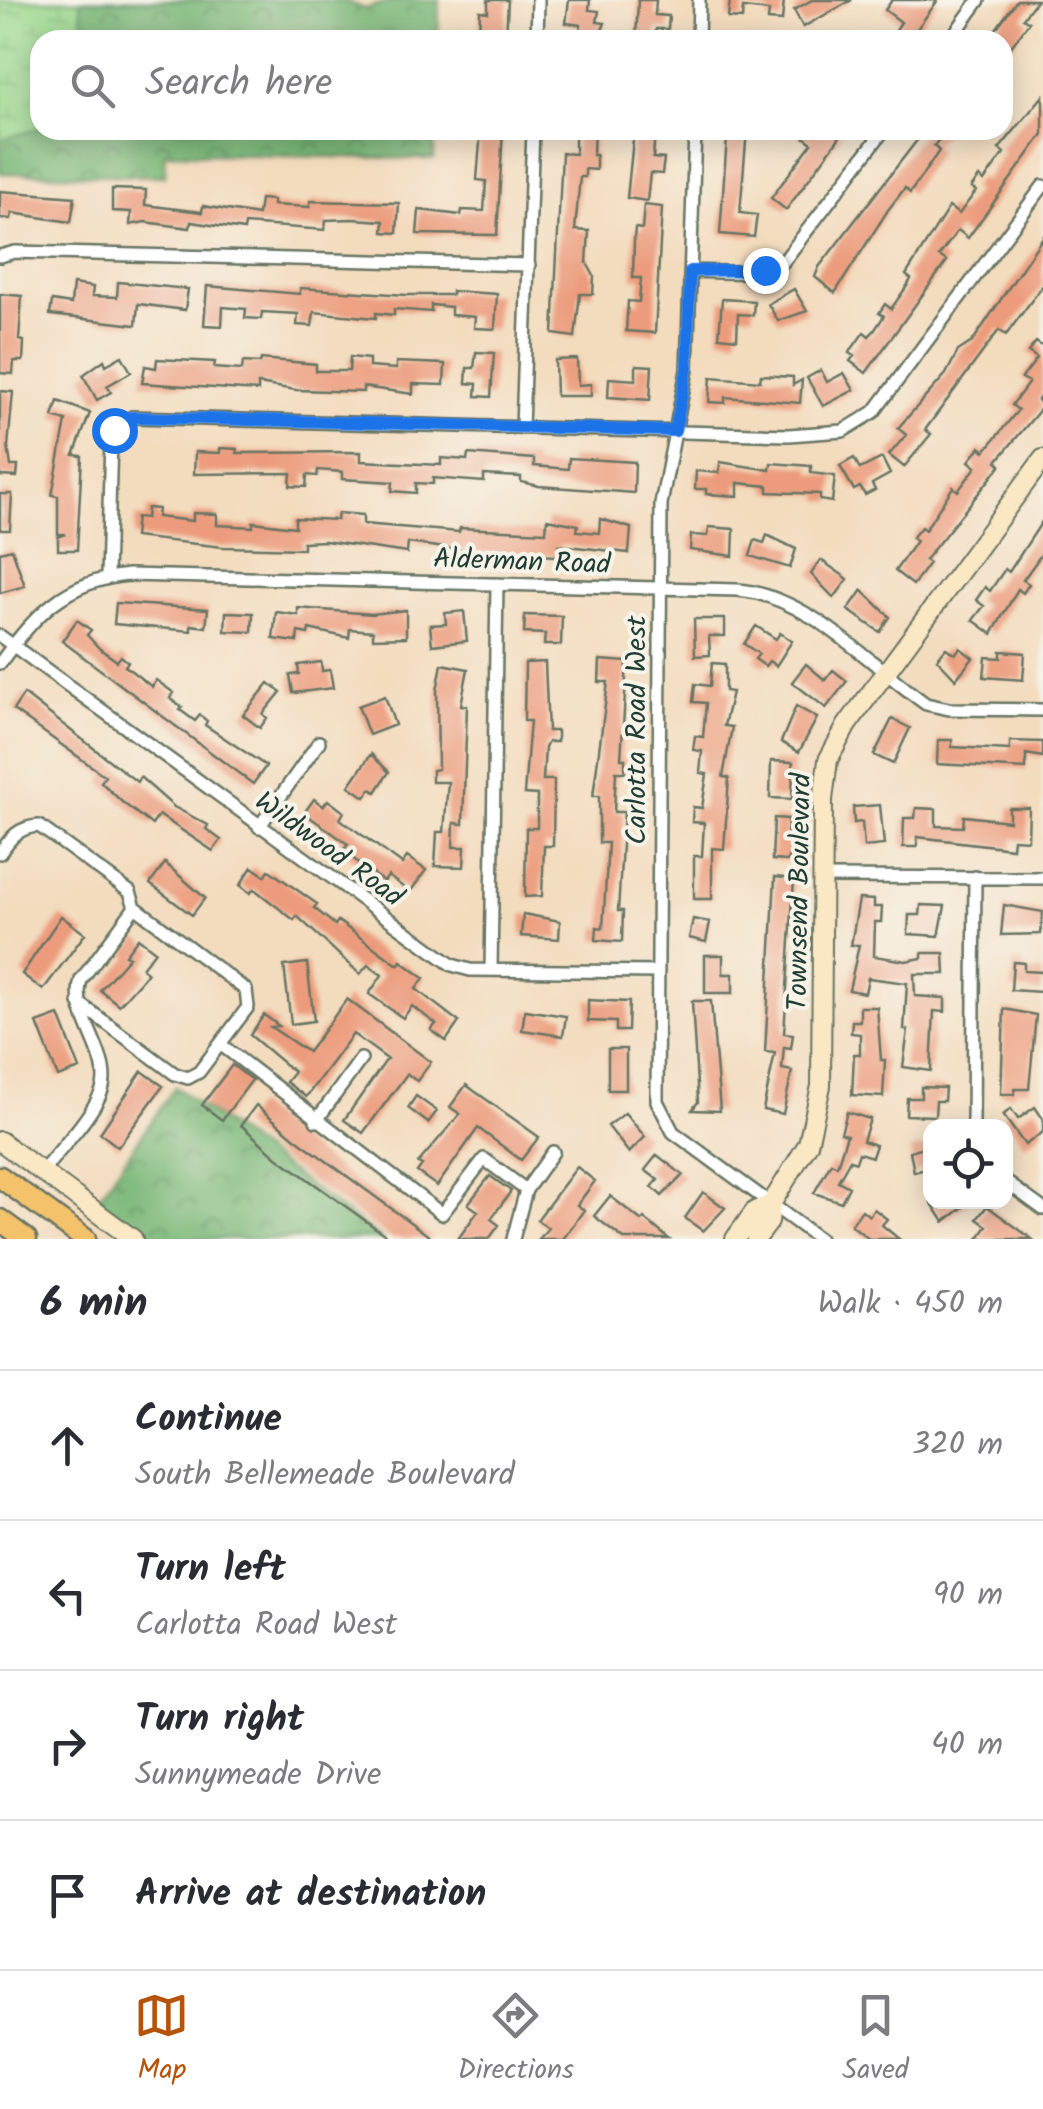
<!DOCTYPE html>
<meta charset="utf-8">
<style>
:root{--surface:#fff;--page:#f2f2f3;--text:#2b2b33;--muted:#7c7c81;--line:#e1e1e2;--accent:#b45309}
body{margin:0;font-family:Kalam,sans-serif;background:var(--page);color:var(--text)}
.controls{position:absolute;right:30px;bottom:30px;display:grid;overflow:hidden;border-radius:20px;box-shadow:0 5px 25px #0003}
.controls button{width:90px;height:90px;display:grid;place-items:center;padding:0;border:0;border-bottom:2px solid var(--line);background:var(--surface);color:var(--text);font:50px sans-serif}
.stop{position:absolute;width:30px;height:30px;margin:-22px;border:8px solid #1a73e8;border-radius:50%;background:#fff}
.stop.end{background:#1a73e8;border-color:#fff;box-shadow:0 2px 10px #0008}
.list{margin:0;padding:0;list-style:none}
h2{display:flex;justify-content:space-between;align-items:center;height:130px;margin:0;padding:0 40px;font-size:42px}
h2 small{font-size:32px;font-weight:400;color:var(--muted)}
.list li{display:grid;grid-template-columns:65px 1fr auto;gap:30px;align-items:center;box-sizing:border-box;height:150px;padding:0 40px;border-top:2px solid var(--line)}
.list b{display:block;font-size:38px;white-space:nowrap}
.list p{margin:0;font-size:32px;white-space:nowrap;color:var(--muted)}
.list em{font-size:32px;font-style:normal;color:var(--muted)}
.icon{flex:none;width:55px;height:55px;fill:none;stroke:currentColor;stroke-width:2;stroke-linecap:round;stroke-linejoin:round}
.map{position:relative;flex:none;width:1043px;height:1239px;overflow:hidden}
.search{position:absolute;background:var(--surface);box-shadow:0 5px 25px #0003;left:30px;right:30px;top:30px;height:110px;display:flex;align-items:center;gap:25px;box-sizing:border-box;padding:0 35px;border-radius:30px;color:var(--muted);font-size:38px}
.sheet{height:730px;background:var(--surface)}
nav{display:flex;justify-content:space-around;align-items:center;box-sizing:border-box;height:140px;border-top:2px solid var(--line);background:var(--surface);font-size:28px;color:var(--muted)}
nav a{display:grid;justify-items:center;gap:5px}
nav .on{color:var(--accent)}
.map>svg:first-child{display:block}
.forest{fill:url(#forest-crowns);stroke:#4c7a56;stroke-width:2.5}
.wetland{fill:url(#wetland-marsh);stroke:#5c8a60;stroke-width:2.5}
.building{fill:#ec9c7d}
.lines{fill:none;stroke-linecap:round;stroke-linejoin:round}
.street-casing{stroke:#697464;stroke-width:16}
.secondary-casing{stroke:#697464;stroke-width:22}
.highway-casing{stroke:#697464;stroke-width:25}
.street{stroke:#fff;stroke-width:11}
.secondary{stroke:#fae7c3;stroke-width:18}
.highway{stroke:#f3c26a;stroke-width:20}
.route{stroke:#1a73e8;stroke-width:12}
.labels{text-anchor:middle;stroke-width:8;stroke-linejoin:round;paint-order:stroke}
.street-label{font-size:28px;fill:#1f3d34;stroke:#f7f3e8}
</style>
<div class="map">
<svg width="1043" height="1239" viewBox="0 0 1043 1239">
<defs>
<pattern id="forest-crowns" width="20" height="18" patternUnits="userSpaceOnUse" patternTransform="scale(2.5)"><rect width="20" height="18" fill="#7ab878"/><path d="M2 6a3 3 0 1 1 6 0M12 15a3 3 0 1 1 6 0" fill="none" stroke="#639763"/></pattern>
<pattern id="wetland-marsh" width="20" height="14" patternUnits="userSpaceOnUse" patternTransform="scale(2.5)"><rect width="20" height="14" fill="#99d88d"/><path d="M1 5h8M5 5V1M11 12h8M15 12V8" fill="none" stroke="#83ba7a"/></pattern>
</defs>
<rect width="100%" height="100%" fill="#f7f3e8"/>
<filter id="ink" filterUnits="userSpaceOnUse"><feTurbulence type="fractalNoise" baseFrequency=".01" numOctaves="2"/><feDisplacementMap in="SourceGraphic" scale="20" xChannelSelector="R" yChannelSelector="G"/><feConvolveMatrix kernelMatrix="1 2 1 2 8 2 1 2 1" color-interpolation-filters="sRGB"/></filter>
<filter id="wash" filterUnits="userSpaceOnUse"><feTurbulence type="fractalNoise" baseFrequency=".0048" numOctaves="4" result="noise"/><feDisplacementMap in="SourceGraphic" scale="40" xChannelSelector="R" yChannelSelector="G"/><feGaussianBlur stdDeviation="2.25" result="paint"/><feColorMatrix in="noise" values="0 0 0 0 0 0 0 0 0 0 0 0 0 0 0 0 0 1.4 0 .05"/><feComposite in="paint" operator="in"/></filter>
<g filter="url(#wash)">
<rect width="100%" height="100%" fill="#f3dbbd"/>
<path class="forest" d="M80 0H343L365 9 393 0H439L438 40H85Z
M40 128 434 130V159L165 153V176L0 173V140Z
M175 1087 381 1239H155L97 1200Z"/>
<path class="wetland" d="M0 0H80L85 40H40V128L0 140Z"/>
<g id="blocks">
<path class="building" d="M488 0H508L506 38 479 36 480 11 488 12Z
M569 0H590L589 10 599 11 597 22 605 23 598 40H579L581 25 566 23Z
M638 0H656L655 15 669 16 668 29H656L655 40H636Z
M730 0H784L782 21 768 20 769 11 743 8 742 19 728 18Z
M812 0H852L803 27 794 10Z
M892 0H938L909 40 894 33 901 22 885 10Z
M1017 0H1037L1023 18 1029 22 1003 58V40H988Z
M1043 96V134L968 238 958 230 939 256 947 261 866 373 850 361 854 356 849 353 864 332 869 336 874 331 884 316 879 313 885 304 891 309 907 286 911 279 906 275 949 207 959 214 976 191 971 188 979 177 984 181 1004 153 999 149Z
M481 130H503L497 235 417 234 419 210 461 215 462 210 484 211 486 181 477 180Z
M575 130H594L593 155H596V170L585 169V177H580L575 230 589 231 587 263 594 276 593 294H580L575 337 553 334 562 153 575 154Z
M634 130H655L653 158 664 159 662 174 650 173 647 201 627 198Z
M735 130H747L740 213 757 215 754 237 720 234 727 137 734 138Z
M794 130H836L842 134 786 210 771 198 812 143Z
M925 130H946L934 146 939 151 910 193 905 188 888 210 835 293 815 277 819 267Z
M112 189 146 190 145 205 202 212 203 206 258 215 260 199 273 200V205L310 207V201L399 203 397 233 383 232 384 221 352 219 326 220 325 230 245 224 244 230 191 222 190 228 145 222 130 225 131 212 112 211Z
M0 191 75 197 71 222 12 213 11 219 0 218Z
M644 205 662 207 655 333 626 331 628 301 639 302 641 278H633L634 239 635 228 642 229Z
M1043 237V285L1006 335 999 330 925 430 931 434 904 467 889 455 906 435 898 428 946 374 958 351 972 342Z
M118 282 188 289 185 310 138 304 136 325 50 315 52 301 71 304 73 284 93 287 92 296 117 297Z
M207 286 300 294V288L407 295H452V291L497 294 495 329 474 328 475 317 451 315V307L431 305V312L394 309V315L376 313V318L314 312 312 326 297 325 298 314 262 312 261 319 245 318 246 309 223 307 222 326 204 325Z
M794 289 807 311 778 321 768 304Z
M0 294 22 296 19 340 24 341 23 361H14L13 374 0 373Z
M722 299 754 301 753 315 738 314 737 339 719 337Z
M1036 342 1043 347V393L1038 400 1043 406 997 461 1001 465 925 560 929 563 913 585 895 571 916 541 912 538 921 527 925 530 953 487 958 491 976 467 969 461 980 447 985 451 1018 410 1012 405 1029 382 1022 378 1037 358 1028 352Z
M476 352 494 353 491 397 476 396 477 384 466 383 467 368H474Z
M122 356 131 372 107 386 111 392 97 400 83 375 104 360 106 365Z
M350 357 369 359V367L396 369V362L445 364 444 385 413 384V394L363 387V392L296 390 258 384V391L142 383 145 366 156 368 157 359 215 362 214 368 242 370 243 362 260 363 261 359 316 364V371H349Z
M577 359 578 385 591 384V396H556L555 360Z
M636 365 652 366 650 400 608 397 609 378 636 380Z
M821 370 827 382 844 373 854 390 823 406 807 378Z
M761 375 793 377V385L802 380 800 403 725 397V403L709 402 711 377 760 381Z
M0 391 13 392 8 447 11 466H18L17 477 0 476Z
M58 401 90 413 74 455 82 456 77 550H58V537L66 534H58V496L52 495 66 421 53 417Z
M220 448 237 449V453L361 452V461L441 465V458L467 460 468 454 534 459V466L568 469 569 458 635 462 634 493 539 486 521 482V477L484 475V482L433 478V484L416 483V493L392 491 393 482 342 479V472L318 470 317 476 307 475 306 487 290 486 291 473 194 474 195 452 220 453Z
M854 458 860 469 882 458 890 474 872 484 875 490 865 495 860 487 854 490 840 466Z
M720 462 770 470 771 463 811 466V473L835 476 832 502 820 500V494L768 492V486L738 483V496L706 494V489H695L696 471 719 473Z
M0 494H12L10 530H0Z
M147 508 158 509 157 517 193 521V513L217 514V525L253 527V522L295 527V518L337 520 338 513 363 515V524L459 532 460 528 546 532 547 519 578 525 577 531 599 533 600 519 631 528 629 553 559 545 558 556 481 553 408 543 407 553 325 541 303 542V549L223 547 134 537 136 517 146 518Z
M1043 520V552L1023 580 1029 584 1023 593 1018 589 992 634 973 620 984 606 976 600 985 587 990 591 1005 569 1009 572Z
M709 527 734 529 733 556 690 550 691 535 708 536Z
M767 535 796 549 790 568 750 556 755 540 764 543Z
M12 549 25 586 0 593V552Z
M821 560 848 579 834 598 811 574Z
M862 590 890 617 880 632 848 610Z
M116 603 208 609 206 627 191 625V631L114 624Z
M298 608 372 614 406 610V637L373 638V631L350 629 349 638 309 629 308 634 298 632 297 642 273 639 276 612 298 615Z
M464 611 467 641 432 645 430 625 446 624 445 613Z
M226 612 253 613 252 632 225 631Z
M525 615 562 616 561 645H544L545 634 524 633Z
M694 619H725V636H709L710 655 695 656Z
M77 620 91 630 87 635 100 649 117 661 121 656 128 662 125 666 152 687 156 680 174 693 170 698 182 707 180 710 195 721 200 715 207 721 205 725 266 766 253 784 62 641Z
M756 626 776 639 780 633 792 641 776 666 769 661 765 666 755 659 759 654 744 644Z
M946 648 955 654 960 648 973 658 956 679 937 659Z
M1001 651 1025 653 1023 680 984 677 986 657 1001 658Z
M600 660 627 662 621 759H625V772H616L614 812H624L618 911H623L622 942 596 940 597 927 603 928 608 843H599V796H593L608 682H599Z
M321 662 322 671 330 670 333 688 293 693 290 675 299 674 298 665Z
M545 662 548 731H557V742H548L545 748 543 780H554L553 846H544L542 896 525 897 526 828H537V795L524 794 530 721H524L525 663Z
M712 663 725 664V691L732 692 724 726 732 727 723 777 729 778 724 849 712 848V899H694V856H702L704 823 692 822 693 807 702 808 707 774 700 773 702 751 693 750 695 736 703 737 706 703 693 702 695 684 710 686Z
M442 664 468 669 461 705 467 706 463 824 454 823 453 847H465L464 867 435 866 437 832H444L448 782H432V770L438 769 437 690Z
M806 664 825 680 833 670 847 681 826 708 792 682Z
M269 683 281 692 263 714 267 718 260 728 243 715Z
M24 694 137 782 140 777 174 807 208 825 206 829 221 840 213 851 159 815 152 825 122 802 101 782 105 776 13 710Z
M385 696 395 725 369 735 358 706Z
M796 706 817 718 799 752 781 742Z
M892 719 910 728 893 764 874 755Z
M938 740H952V747L1010 750V741L1043 742V757L1026 754V769L937 764Z
M371 754 389 772 376 792 371 789 365 797 349 786Z
M771 761 793 762 792 799 770 798Z
M314 799 323 806 328 800 344 812 340 819 402 864 407 857 426 870 410 892 388 876 384 882 343 851 348 844 304 813Z
M880 805 884 845 864 847 862 822 854 823 853 807Z
M916 808 936 809V826L963 827 964 816 1009 821V808H1029L1028 840 1013 839 1012 848 917 837V847H903L904 818H915Z
M774 818 788 819 787 838 794 839 787 861 772 860Z
M165 863 205 898 192 915 150 884Z
M252 867 265 876 269 870 317 904 314 908 335 925 338 921 398 965 401 961 424 978 416 989 459 1022 446 1041 431 1030 436 1024 412 1006 403 1018 369 994 382 975 368 965 360 974 297 916 294 920 254 889 250 893 240 885Z
M775 877 794 879 784 1033 793 1034 791 1048 784 1047 782 1069 792 1071 783 1114 763 1110 775 1053 765 1052Z
M859 899 874 900V907H882L881 922H875L874 956 906 961 922 958V953H944L945 974H914L915 996 945 998V1012L934 1011 931 1071 903 1067 908 1030H904L907 983 868 978 865 993 849 990 859 945H851Z
M921 905 945 906 939 936 908 934 909 915H920Z
M1004 905 1043 912 1041 934 1001 935Z
M523 914 560 921 559 939 521 936Z
M61 916 85 934 43 990 22 974Z
M693 919 710 922 706 942 689 938Z
M138 938 155 951 142 968 148 973 119 1005 100 990 129 957 125 955Z
M705 955H723V974H733V993H705Z
M1013 962 1024 963V971L1043 972 1041 992 1011 990Z
M307 963 314 1021 291 1024 284 966Z
M347 999 431 1062 417 1081 407 1074 363 1133 344 1120 387 1059 353 1034 306 1097 286 1082 294 1072 250 1035 264 1015 279 1026 271 1027 308 1052Z
M588 1000 629 1002 628 1031H616V1022L588 1021Z
M692 1001H711L720 1111 692 1110 698 1102Z
M860 1007H877L881 1060H885L883 1097 852 1095 854 1054H860V1034L851 1033 852 1021H860Z
M1004 1009 1036 1015 1029 1089H1015L1014 1094H1001Z
M525 1010 566 1016 563 1036 522 1030Z
M59 1015 80 1069 58 1077 37 1023Z
M608 1049H626V1090H608Z
M232 1065 252 1080 222 1120 202 1105Z
M142 1071 163 1086 118 1147 100 1133Z
M466 1085 539 1137 521 1160 478 1128 437 1186 417 1172 422 1165 418 1163 460 1114 450 1107Z
M921 1087 945 1088 944 1101H936L935 1116 906 1115 907 1098H921Z
M416 1096 437 1111 428 1123 408 1108Z
M256 1105 295 1138 433 1239H391L277 1157 241 1125Z
M1035 1107 1043 1119V1132L1025 1145 1003 1115 1011 1109 1018 1119Z
M847 1112 870 1119 863 1141 876 1145 872 1157 859 1153 856 1162 850 1160 838 1181 849 1187 841 1202 814 1193 831 1163 837 1166 847 1135 841 1133Z
M625 1113 645 1137 629 1153 608 1126Z
M930 1145V1168L914 1172 910 1151Z
M657 1155 683 1175 662 1196 652 1187 658 1180 645 1170Z
M577 1167 595 1181 577 1205 584 1210 563 1239H539L548 1228 537 1220Z
M490 1176 511 1191 491 1219 499 1225 489 1239H458L478 1211 468 1204Z
M703 1192 725 1208 703 1231 685 1218Z
M610 1196 642 1221 644 1218 669 1239H624L594 1216Z
M931 1202H970L944 1222Z
M987 1206 1032 1239H978L987 1226 977 1219Z
M874 1209 887 1219 882 1225 899 1239H869L851 1225 862 1210 869 1216Z"/>
</g>
</g>
<g filter="url(#ink)">
<use href="#blocks" fill-opacity="0" stroke="#697464" stroke-width="2.5"/>
<g class="lines">
<g class="street-casing">
<path id="street" d="M537 40 538 0
M698 40 699 0
M950 40 979 0
M695 130 687 370 661 504 657 1101 673 1132 819 1239
M0 256 15 252 529 265
M691 271C723 272 753 276 783 262L884 130
M522 428 533 130
M107 577 111 440 113 430 132 417 789 435 843 431 874 412 1043 186
M0 636 452 965 470 970 658 972
M0 663C35 615 65 581 128 575L738 590C809 596 869 664 926 704L949 709 1043 710
M259 827 319 742
M0 853C11 837 19 827 39 826L130 892 135 907
M823 877 1043 878
M491 970 497 584
M79 1003 175 1074 188 1078 199 1072 248 1007 246 990 135 907
M220 1044 442 1214 484 1159 526 1190 513 1239
M316 1121 361 1059
M973 1126 975 877
M42 1172C61 1148 87 1122 100 1095 118 1059 69 1017 81 980L135 907
M1006 1182 1043 1209
M526 1190 553 1152"/>
</g>
<g class="secondary-casing">
<path id="secondary" d="M0 1141 133 1239
M735 1239 755 1211 771 1204
M756 1239 769 1222 771 1204 808 1144 821 1086 823 800 828 760 847 725 1043 459"/>
</g>
<g class="highway-casing">
<path id="highway" d="M0 1177 85 1239
M0 1220 26 1239"/>
</g>
<use href="#street" class="street"/>
<use href="#secondary" class="secondary"/>
<use href="#highway" class="highway"/>
</g>
</g>
<g class="lines" filter="url(#ink)">
<path class="route" d="M114 430 132 417 675 431 687 370 690 271 765 270"/>
</g>
<g class="labels">
<g class="street-label">
<text transform="translate(522 560) rotate(2)" y="10">Alderman Road</text>
<text transform="translate(635 730) rotate(-90)" y="10">Carlotta Road West</text>
<text transform="translate(330 848) rotate(36)" y="10">Wildwood Road</text>
<text transform="translate(798 892) rotate(-89)" y="10">Townsend Boulevard</text>
</g>
</g>
</svg>
<div class="controls">
<button><svg class="icon" aria-label="locate" viewBox="0 0 24 24"><circle cx="12" cy="12" r="6"/><path d="M12 2v4M12 18v4M2 12h4M18 12h4"/></svg></button>
</div>
<div class="stop" style="left:114px;top:430px"></div>
<div class="stop end" style="left:765px;top:270px"></div>
<div class="search"><svg class="icon" aria-label="search" viewBox="0 0 24 24"><circle cx="10" cy="10" r="6"/><path d="M15 15l6 6"/></svg>Search here</div>
</div>
<section class="sheet">
<h2>6 min<small>Walk · 450 m</small></h2>
<ul class="list">
<li><svg class="icon" aria-label="ahead" viewBox="0 0 24 24"><path d="M12 20V5M6 11l6-6 6 6"/></svg><div><b>Continue</b><p>South Bellemeade Boulevard</p></div><em>320 m</em></li>
<li><svg class="icon" aria-label="left" viewBox="0 0 24 24"><path d="M17 20v-9H6M10 6l-5 5 5 5"/></svg><div><b>Turn left</b><p>Carlotta Road West</p></div><em>90 m</em></li>
<li><svg class="icon" aria-label="right" viewBox="0 0 24 24"><path d="M7 20v-9h11M14 6l5 5-5 5"/></svg><div><b>Turn right</b><p>Sunnymeade Drive</p></div><em>40 m</em></li>
<li><svg class="icon" aria-label="arrive" viewBox="0 0 24 24"><path d="M6 21V4h12l-3 4 3 4H6"/></svg><div><b>Arrive at destination</b></div></li>
</ul>
</section>
<nav>
<a class="on"><svg class="icon" aria-label="map" viewBox="0 0 24 24"><path d="M3 6l6-2 6 2 6-2v14l-6 2-6-2-6 2zM9 4v14M15 6v14"/></svg>Map</a>
<a><svg class="icon" aria-label="directions" viewBox="0 0 24 24"><path d="M12 3l9 9-9 9-9-9zM9 14v-3h6M13 9l2 2-2 2"/></svg>Directions</a>
<a><svg class="icon" aria-label="saved" viewBox="0 0 24 24"><path d="M7 4h10v16l-5-4-5 4z"/></svg>Saved</a>
</nav>
